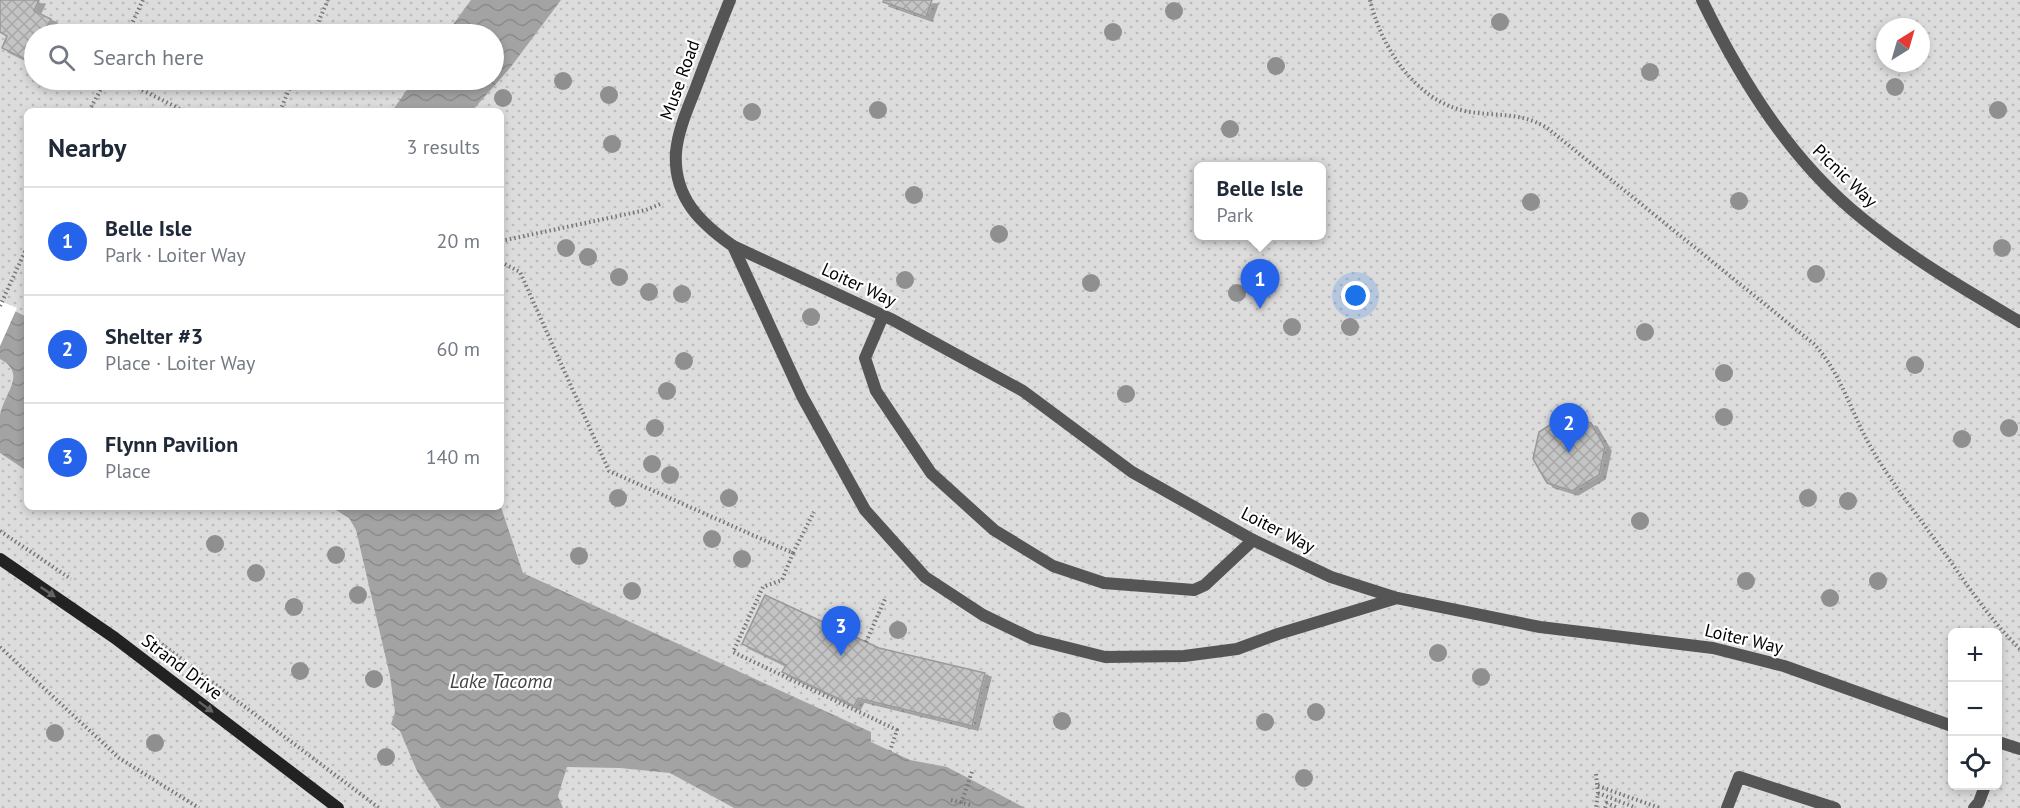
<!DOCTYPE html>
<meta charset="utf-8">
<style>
:root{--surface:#fff;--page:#f2f2f3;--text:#1f2937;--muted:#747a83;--line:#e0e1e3;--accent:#2563eb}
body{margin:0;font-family:"PT Sans",sans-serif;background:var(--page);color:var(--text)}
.controls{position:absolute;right:18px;bottom:18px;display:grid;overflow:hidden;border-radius:9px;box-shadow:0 3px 9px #0003}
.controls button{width:54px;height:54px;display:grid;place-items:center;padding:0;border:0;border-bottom:2px solid var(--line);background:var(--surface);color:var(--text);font:30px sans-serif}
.compass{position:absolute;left:1876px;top:18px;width:54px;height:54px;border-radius:50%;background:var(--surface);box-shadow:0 3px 9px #0003;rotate:37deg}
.you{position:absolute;left:1356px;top:296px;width:21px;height:21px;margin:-15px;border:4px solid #fff;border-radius:50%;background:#1a73e8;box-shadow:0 0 0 9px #1a73e833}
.badge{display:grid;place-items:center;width:39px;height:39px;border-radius:50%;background:var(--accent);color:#fff;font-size:20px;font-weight:700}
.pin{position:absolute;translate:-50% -50px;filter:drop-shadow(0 2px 3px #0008)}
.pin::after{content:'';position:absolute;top:32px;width:21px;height:18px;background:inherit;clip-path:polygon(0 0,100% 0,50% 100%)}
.popup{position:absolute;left:1194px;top:162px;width:132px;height:78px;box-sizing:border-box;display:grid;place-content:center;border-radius:9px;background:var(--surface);filter:drop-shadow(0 2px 4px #0005);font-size:20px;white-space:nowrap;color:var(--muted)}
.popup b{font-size:22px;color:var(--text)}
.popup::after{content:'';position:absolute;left:50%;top:100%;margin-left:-12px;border:12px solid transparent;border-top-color:var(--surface)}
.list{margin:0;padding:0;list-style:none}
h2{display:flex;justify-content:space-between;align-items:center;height:78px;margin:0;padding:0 24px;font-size:26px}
h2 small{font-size:20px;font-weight:400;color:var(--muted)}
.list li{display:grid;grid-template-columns:39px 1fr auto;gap:18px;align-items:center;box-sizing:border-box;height:108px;padding:0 24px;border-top:2px solid var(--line)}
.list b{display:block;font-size:22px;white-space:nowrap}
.list p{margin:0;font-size:20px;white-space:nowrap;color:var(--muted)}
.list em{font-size:20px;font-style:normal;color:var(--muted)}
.icon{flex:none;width:33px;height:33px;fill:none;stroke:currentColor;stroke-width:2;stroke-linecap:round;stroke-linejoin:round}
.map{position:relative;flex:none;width:2020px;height:808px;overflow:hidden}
.search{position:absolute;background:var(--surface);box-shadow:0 3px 9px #0003;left:24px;top:24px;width:480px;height:66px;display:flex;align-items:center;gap:15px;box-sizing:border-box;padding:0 21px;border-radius:33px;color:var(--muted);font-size:22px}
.panel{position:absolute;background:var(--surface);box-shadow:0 3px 9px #0003;left:24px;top:108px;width:480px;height:402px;border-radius:9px}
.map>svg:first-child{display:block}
.park{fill:url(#park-dots);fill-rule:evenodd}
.water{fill:url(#water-waves)}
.pier{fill:#fff}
.building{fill:url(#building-cross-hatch);stroke:#999;stroke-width:1.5;filter:url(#shadow)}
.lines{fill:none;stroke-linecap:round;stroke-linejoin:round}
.path{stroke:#777;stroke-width:4;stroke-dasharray:1.5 3;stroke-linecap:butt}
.lane{stroke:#555;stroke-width:12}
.street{stroke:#555;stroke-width:12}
.secondary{stroke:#222;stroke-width:12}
.tree{fill:#8f8f8f}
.oneway{fill:#646464}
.labels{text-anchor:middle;stroke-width:4.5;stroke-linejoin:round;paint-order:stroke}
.street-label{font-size:18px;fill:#000;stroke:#fff}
.water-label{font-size:20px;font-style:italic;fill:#444;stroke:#fff}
</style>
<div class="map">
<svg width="2020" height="808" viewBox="0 0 2020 808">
<defs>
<pattern id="park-dots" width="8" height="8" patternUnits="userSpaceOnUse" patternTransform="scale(1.5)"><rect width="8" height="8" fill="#dcdcdc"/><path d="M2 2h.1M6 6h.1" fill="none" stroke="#bbb" stroke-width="1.8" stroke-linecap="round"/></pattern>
<pattern id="water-waves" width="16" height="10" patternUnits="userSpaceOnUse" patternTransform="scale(1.5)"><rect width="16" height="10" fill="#a3a3a3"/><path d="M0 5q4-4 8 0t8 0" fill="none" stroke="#8b8b8b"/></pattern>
<pattern id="building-cross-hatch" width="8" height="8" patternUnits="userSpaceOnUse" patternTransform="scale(1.5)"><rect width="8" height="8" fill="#c4c4c4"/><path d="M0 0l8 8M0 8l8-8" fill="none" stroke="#a7a7a7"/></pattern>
<filter id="shadow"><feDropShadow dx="6" dy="4" stdDeviation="0" flood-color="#0004"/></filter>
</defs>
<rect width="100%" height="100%" fill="#fff"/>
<path class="park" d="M0 0H2020V808H0ZM1885 27H1921V63H1885ZM34 34H494V80H34ZM27 111H501V507H27ZM1198 166H1322V236H1198ZM1952 632H1998V786H1952Z"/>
<path class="water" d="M471 0H561L510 68 472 111H392L414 80H494V34H446Z
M0 304 27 317V471L0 453C0 441 0 427 0 415 4 393 28 374 0 359Z
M331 507H501L523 573 871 732V742L910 760 947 767 1025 808H734L670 773 620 768 567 767 558 796 563 808H441L417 771 400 731 391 724 395 712 390 676 356 530 349 518Z"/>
<path class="pier" d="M0 301 17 308 0 346Z"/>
<path class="building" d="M0 0H39L34 11 51 19 44 34H34V55L31 62 2 48 7 36 0 32Z
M884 0H932L926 17 883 2Z
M1564 416 1591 423 1605 447 1599 475 1572 491 1547 483 1533 459 1539 432Z
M765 595 879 648 985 673 972 726 858 698 854 706 782 672 786 665 742 644Z"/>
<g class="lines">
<path class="path" d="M1370 0C1381 47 1415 100 1465 111 1495 117 1517 111 1546 127L1814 344C1842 374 1852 416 1873 451 1893 485 1918 516 1941 548 1966 583 1989 619 2020 649
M127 34 143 0
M313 34 328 0
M122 80 184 111
M89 111 106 80
M280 111 293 80
M501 241 646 210 663 203
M501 262 520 272 609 471 793 553 814 512
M0 306 27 247
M0 531 71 579
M793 553 782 580 763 587 733 652 897 730 890 751
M151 636 379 808
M866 642 885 599
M0 647 119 758 199 808
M1596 774 1598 793 1596 808
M1598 786 1660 808
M1598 793 1634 807V808
M951 800 971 805
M961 803 972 772
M1605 808 1607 803 1618 808"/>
<path class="lane" d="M733 246 802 396 865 510 925 577 983 615 1033 639 1105 657 1184 656 1237 649 1278 634 1397 598
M883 316 865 358 876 391 931 473 994 530 1053 566 1104 583 1194 590 1205 585 1253 540
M1727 808 1739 777 1835 808
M1974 808 1979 802 1985 786"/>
<path class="street" d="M730 0C718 30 706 60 695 90 687 110 678 131 676 152 673 197 700 223 733 246L893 320 1023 391 1132 472 1253 540 1331 577 1397 598 1540 627 1713 648 1784 666 1952 726
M1702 0C1742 82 1791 161 1863 219 1912 259 1966 290 2020 322
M1998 742 2020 749"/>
<path class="secondary" d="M0 559 115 638 338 808"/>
</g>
<g class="tree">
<circle cx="1174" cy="11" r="9"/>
<circle cx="1500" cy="22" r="9"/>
<circle cx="1113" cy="32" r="9"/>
<circle cx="1276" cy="66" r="9"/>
<circle cx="1650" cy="72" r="9"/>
<circle cx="563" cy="81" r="9"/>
<circle cx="1895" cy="87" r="9"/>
<circle cx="609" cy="95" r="9"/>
<circle cx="503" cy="98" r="9"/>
<circle cx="878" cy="110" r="9"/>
<circle cx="1998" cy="110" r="9"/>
<circle cx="752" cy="112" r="9"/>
<circle cx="1230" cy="129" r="9"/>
<circle cx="612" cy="144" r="9"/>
<circle cx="914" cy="195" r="9"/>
<circle cx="1739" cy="201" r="9"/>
<circle cx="1531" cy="202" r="9"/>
<circle cx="999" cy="234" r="9"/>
<circle cx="566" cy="248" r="9"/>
<circle cx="2002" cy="248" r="9"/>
<circle cx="588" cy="257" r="9"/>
<circle cx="1816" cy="274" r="9"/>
<circle cx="619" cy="277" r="9"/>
<circle cx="905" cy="280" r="9"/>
<circle cx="1091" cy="283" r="9"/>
<circle cx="649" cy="292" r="9"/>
<circle cx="1237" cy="293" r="9"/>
<circle cx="682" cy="294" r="9"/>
<circle cx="811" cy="317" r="9"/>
<circle cx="1292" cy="327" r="9"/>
<circle cx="1350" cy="327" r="9"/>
<circle cx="1645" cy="332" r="9"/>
<circle cx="684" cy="361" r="9"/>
<circle cx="1915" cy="365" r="9"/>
<circle cx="1724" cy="373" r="9"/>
<circle cx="667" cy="391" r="9"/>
<circle cx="1126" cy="394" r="9"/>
<circle cx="1724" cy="417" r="9"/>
<circle cx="655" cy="428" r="9"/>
<circle cx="2009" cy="428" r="9"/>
<circle cx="1962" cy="439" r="9"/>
<circle cx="652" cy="464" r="9"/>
<circle cx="670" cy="475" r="9"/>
<circle cx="618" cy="498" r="9"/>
<circle cx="729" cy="498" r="9"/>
<circle cx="1808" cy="498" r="9"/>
<circle cx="1848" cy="501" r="9"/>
<circle cx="1640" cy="521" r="9"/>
<circle cx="712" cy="539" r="9"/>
<circle cx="215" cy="544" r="9"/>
<circle cx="336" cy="555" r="9"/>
<circle cx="579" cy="556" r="9"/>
<circle cx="742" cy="559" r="9"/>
<circle cx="256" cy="573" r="9"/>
<circle cx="1746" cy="581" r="9"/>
<circle cx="1878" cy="581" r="9"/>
<circle cx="632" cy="591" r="9"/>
<circle cx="358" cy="595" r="9"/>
<circle cx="1830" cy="598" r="9"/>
<circle cx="294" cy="607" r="9"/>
<circle cx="898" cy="630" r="9"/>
<circle cx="1438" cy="653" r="9"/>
<circle cx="300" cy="671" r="9"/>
<circle cx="1481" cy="677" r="9"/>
<circle cx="374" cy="679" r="9"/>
<circle cx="1316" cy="712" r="9"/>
<circle cx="1062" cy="721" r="9"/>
<circle cx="1265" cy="722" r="9"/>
<circle cx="55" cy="733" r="9"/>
<circle cx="155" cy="743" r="9"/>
<circle cx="386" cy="757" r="9"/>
<circle cx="1304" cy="778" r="9"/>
</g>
<defs><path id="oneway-solid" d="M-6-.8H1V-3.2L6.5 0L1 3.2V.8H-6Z" transform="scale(1.5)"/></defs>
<g class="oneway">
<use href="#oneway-solid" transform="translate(48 592) rotate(34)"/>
<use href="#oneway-solid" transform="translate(206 707) rotate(37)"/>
</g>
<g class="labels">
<g class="street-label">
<text transform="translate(680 80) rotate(-70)" y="6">Muse Road</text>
<text transform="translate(1845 176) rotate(44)" y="6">Picnic Way</text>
<text transform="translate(859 285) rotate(25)" y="6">Loiter Way</text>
<text transform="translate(1278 530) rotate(27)" y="6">Loiter Way</text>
<text transform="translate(1744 639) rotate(13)" y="6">Loiter Way</text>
<text transform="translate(182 667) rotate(37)" y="6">Strand Drive</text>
</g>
<g class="water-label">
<text x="501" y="688">Lake Tacoma</text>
</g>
</g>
</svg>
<div class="controls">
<button>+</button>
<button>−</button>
<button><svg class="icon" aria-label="locate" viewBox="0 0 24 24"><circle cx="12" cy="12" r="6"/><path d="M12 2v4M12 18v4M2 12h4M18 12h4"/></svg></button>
</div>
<svg class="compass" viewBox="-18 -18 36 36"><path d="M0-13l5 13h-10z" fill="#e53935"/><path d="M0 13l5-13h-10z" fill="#747a83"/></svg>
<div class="you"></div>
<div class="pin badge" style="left:1260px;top:309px">1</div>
<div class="popup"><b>Belle Isle</b>Park</div>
<div class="pin badge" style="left:1569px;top:453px">2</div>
<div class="pin badge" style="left:841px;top:656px">3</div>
<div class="search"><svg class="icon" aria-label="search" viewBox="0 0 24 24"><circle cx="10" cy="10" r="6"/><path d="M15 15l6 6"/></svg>Search here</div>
<section class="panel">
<h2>Nearby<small>3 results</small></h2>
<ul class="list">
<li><span class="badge">1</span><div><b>Belle Isle</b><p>Park · Loiter Way</p></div><em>20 m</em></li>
<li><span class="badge">2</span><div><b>Shelter #3</b><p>Place · Loiter Way</p></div><em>60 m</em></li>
<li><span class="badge">3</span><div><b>Flynn Pavilion</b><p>Place</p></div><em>140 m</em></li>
</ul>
</section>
</div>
